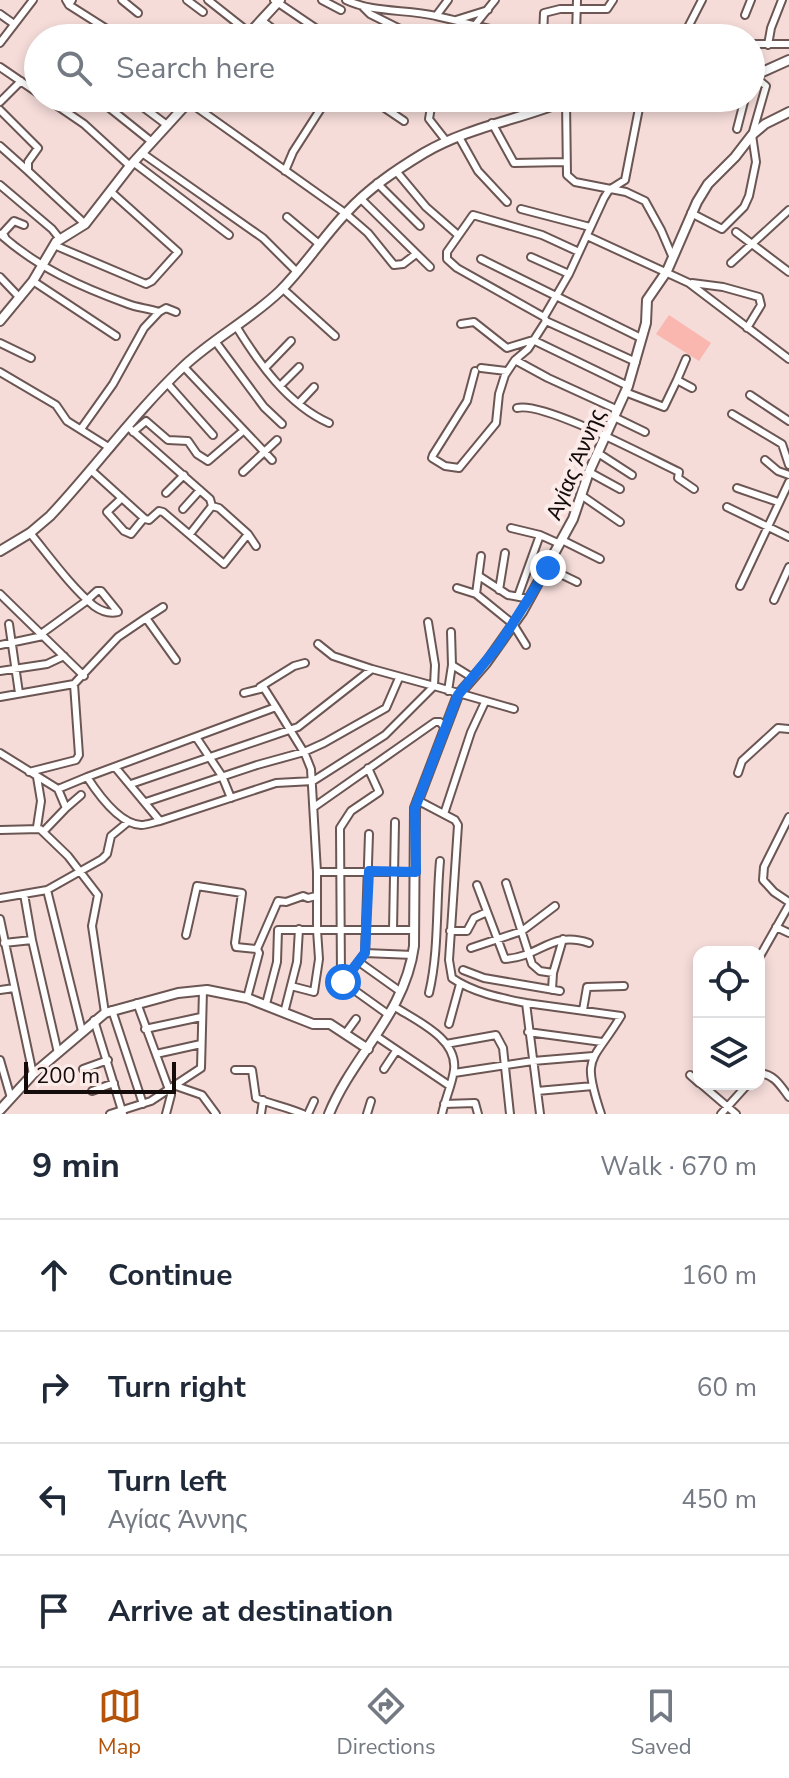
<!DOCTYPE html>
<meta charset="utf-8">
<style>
:root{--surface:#fff;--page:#f6f6f7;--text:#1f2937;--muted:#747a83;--line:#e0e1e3;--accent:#b45309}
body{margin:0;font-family:"Nunito Sans",sans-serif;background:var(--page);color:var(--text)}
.controls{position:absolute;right:24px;bottom:24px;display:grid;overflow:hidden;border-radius:16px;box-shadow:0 4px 12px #0003}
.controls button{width:72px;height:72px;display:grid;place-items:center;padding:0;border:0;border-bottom:2px solid var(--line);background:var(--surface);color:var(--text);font:40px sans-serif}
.scale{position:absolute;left:24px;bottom:20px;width:152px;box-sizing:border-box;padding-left:8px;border:4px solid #140b0b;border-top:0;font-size:22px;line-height:28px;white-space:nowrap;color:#140b0b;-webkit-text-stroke:6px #fbecea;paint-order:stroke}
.stop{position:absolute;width:24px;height:24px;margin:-18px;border:6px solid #1a73e8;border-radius:50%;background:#fff}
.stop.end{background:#1a73e8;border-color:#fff;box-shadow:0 2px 8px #0008}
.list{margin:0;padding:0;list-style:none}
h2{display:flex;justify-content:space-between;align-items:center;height:104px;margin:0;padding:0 32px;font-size:34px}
h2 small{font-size:26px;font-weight:400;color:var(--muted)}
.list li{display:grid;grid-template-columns:52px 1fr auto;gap:24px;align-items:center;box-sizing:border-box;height:112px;padding:0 32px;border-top:2px solid var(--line)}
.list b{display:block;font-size:30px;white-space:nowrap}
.list p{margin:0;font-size:26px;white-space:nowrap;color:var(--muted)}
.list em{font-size:26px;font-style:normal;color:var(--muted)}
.icon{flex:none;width:44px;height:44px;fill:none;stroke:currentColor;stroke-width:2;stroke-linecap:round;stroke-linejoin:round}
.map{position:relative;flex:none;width:789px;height:1114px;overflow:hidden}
.search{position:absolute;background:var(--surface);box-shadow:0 4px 12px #0003;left:24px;right:24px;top:24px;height:88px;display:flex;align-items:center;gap:20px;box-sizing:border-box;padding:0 28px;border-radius:44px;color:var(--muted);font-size:30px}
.sheet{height:552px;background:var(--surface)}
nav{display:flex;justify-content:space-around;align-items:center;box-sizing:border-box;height:112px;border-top:2px solid var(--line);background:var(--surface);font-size:22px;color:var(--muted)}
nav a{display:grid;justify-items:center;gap:4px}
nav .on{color:var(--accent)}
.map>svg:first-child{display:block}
.green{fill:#f9b7af}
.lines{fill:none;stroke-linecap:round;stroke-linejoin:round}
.minor-casing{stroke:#6b5653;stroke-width:10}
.tertiary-casing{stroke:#6b5653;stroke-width:12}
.minor{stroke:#fff;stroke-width:6}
.tertiary{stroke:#fff;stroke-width:8}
.route{stroke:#1a73e8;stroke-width:10}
.labels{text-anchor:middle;stroke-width:8;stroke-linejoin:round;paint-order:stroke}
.street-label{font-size:22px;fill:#140b0b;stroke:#fbecea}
</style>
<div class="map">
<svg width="789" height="1114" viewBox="0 0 789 1114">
<rect width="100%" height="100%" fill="#f5dcd9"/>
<path class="green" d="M669 315 711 343 699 361 656 334Z"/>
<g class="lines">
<g class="minor-casing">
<path id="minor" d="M66 0 69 5 72 0
M122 0 138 13
M187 0 203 12
M208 0 256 38
M274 0 330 38
M322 0 341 10
M346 0C373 13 407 9 436 16
M448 0 436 16C473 24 508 36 546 36 593 37 642 28 689 38
M69 5 121 38
M362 6 370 14 418 38
M0 14 14 24
M745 15 751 0
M261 20 285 38
M456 20 488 10
M475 25 495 0
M576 35 577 0
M543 36 544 13 560 9H607L613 0
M683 37 702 0
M0 43 33 0
M751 44H789
M768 45 771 28 782 0
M0 67 38 93
M46 98 84 124 130 166
M97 98 152 142
M131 98 167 125
M370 98 404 121
M422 98 431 107 429 119 447 142
M566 101 567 175 575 182 626 192 645 201 661 230 673 258
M0 102 21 81
M189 102 345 213 368 233 394 265 403 264 416 254
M0 110 38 148 28 162V171L85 224
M492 123 514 163 565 162
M737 129 745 98
M459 137 478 171 507 202
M0 146 28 171
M142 153 263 238 297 272
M133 162 229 235
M285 171 293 152 327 99
M396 171 426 207 458 235
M377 183 420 226
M0 185 52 229 60 239
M360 198 430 267
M521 209 590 227
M691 213 722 229 744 207 749 196 756 162 752 135 766 86 754 76
M287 217 319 244
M736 232 789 272
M0 234C38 268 81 287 128 304 138 308 148 308 159 312L166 308 176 312
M587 236 689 283 789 359
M6 239 3 233 14 221 24 225
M54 245 146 284 152 281 178 252 110 191
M531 257 569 274
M481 259 641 338
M731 263 789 210
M0 277 20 298
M33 281 116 336
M692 283 723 287 759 297 761 305 747 328
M282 288 335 336
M544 317 457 268 447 259V252L473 215 542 235 579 252
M546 321 636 362
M461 324 474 322 507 348 533 340 628 386
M236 326C258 362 288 405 329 423
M215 341 264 407 282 424
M0 343 31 358
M515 360 548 378 618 410
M184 367 272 460
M265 368 291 341
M481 368 506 371
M475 371 467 401 433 455 432 458 445 466 459 468 496 423 499 394 505 375 515 360 528 349 546 321 544 317 569 274 604 198 609 190 625 180 641 98
M0 372 56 405 67 421 110 448
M677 380 686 359
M167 383 213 435
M281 385 299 367
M625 392 664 407 677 380 692 388
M750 395 789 421
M299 403 314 387
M517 408C544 401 649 458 679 472L678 478 694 489
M732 414 782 444 789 465
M614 417 645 432
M127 426 210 499 212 506 219 508 248 534 256 546
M81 429 113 384 144 328 159 312
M133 432 146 421 168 440 188 441 197 454 208 461 243 431
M598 453 632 475
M765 460 778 471 789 475
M92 471 145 519 149 520 159 511 163 512 224 564 248 534
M243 472 277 440
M589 472 620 489
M737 488 778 502
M166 493 184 475
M581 495 620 522
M122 498 107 512 124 531 131 534 144 518
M727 507 789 537
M183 509 200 490
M511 528 540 535 560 544
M30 533C49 556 71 587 94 606 101 611 110 614 118 612L101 591H97L85 602 41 634
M190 534 212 506
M562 540 600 559
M481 556 476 594 513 624 526 645
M548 568 577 582
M479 576 508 595 530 599
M740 586 789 482
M457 588 476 594
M499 590 505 553
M0 594 84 676
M518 596 540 535
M774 600 789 567
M146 618 163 607
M9 624 19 693
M318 644 333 656 372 669
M0 645 43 636
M452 665 473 678
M0 671 47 664 64 656
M260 687 294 666 305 663
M448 691 452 665 451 632
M244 693 264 688 276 707
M0 697 74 684 118 637 146 618 176 660
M196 737 222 776 231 798
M0 753 58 789 66 808 43 832
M115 767 160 821 276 783 313 781 385 735 434 686 514 709
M368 768 379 792 351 811 340 828 341 977 343 982 389 1015
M29 772 76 760 79 755 74 684
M738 773 742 761 778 728 789 729
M87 777 276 707 305 754 311 769 317 872H416
M131 784 298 727 372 669 434 686 435 665 428 622
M58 789 87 777C98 794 119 824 141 825 147 825 154 822 160 821
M417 800 455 820 458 825 449 960 452 978C474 993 501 998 526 1003L540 1114
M146 802 257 765 304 752 324 743 386 708 399 678
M314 807 435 722H440L445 728
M66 808 81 795
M444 814 471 732 485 702
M789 817 764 867 763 880 774 892 789 902
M37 827 41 801 37 777
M0 830 40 829 68 856 98 895 92 926 105 1013
M317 872V930H414
M506 883 532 964 540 971 553 973
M477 885 505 959C541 957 551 930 589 943
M47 890 82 1031
M24 894 32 940 58 1053
M0 898 47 890 102 859 107 854 111 836 128 822
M0 919 33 1074
M776 927 789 933
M393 930 395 822
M450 931H467L474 918 487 912
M186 935 197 886 242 893 235 943 236 947 257 949 259 953 247 998
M4 943 32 940
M471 948 522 931 555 906
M257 949 278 901 286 902 303 896 308 898 316 896
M365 953 413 955
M759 958 789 905
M359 962 401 992
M463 970 484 978 560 991
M343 982 365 953 369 834
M0 990 14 988
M552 990 553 973 563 939
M429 993C439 951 436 905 440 861
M137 1003 171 1095 166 1114
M526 1003 621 1016C592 1064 581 1054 601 1114
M266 1004 277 962 278 930H317L319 959 314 992 291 986
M395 1007C417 1021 458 1039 454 1070 452 1085 445 1099 442 1114
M112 1010 143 1104
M583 1010 587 987 624 986
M284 1013 297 962 299 929
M94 1020 123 1114
M449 1024 460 984
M145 1029 201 1017
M528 1032 602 1042
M345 1034 356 1019
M376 1036 450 1086
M446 1044 496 1035 503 1048 510 1114
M156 1054 201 1044
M0 1060 11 1098
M83 1069 108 1060
M384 1069 396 1051
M235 1070H252L256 1098C270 1104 287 1107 303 1114
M454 1073 533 1061 593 1056
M759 1073C774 1074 780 1085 789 1097
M690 1075 699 1083
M701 1084 736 1114
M176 1086 202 1095 216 1114
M92 1091 114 1083
M537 1091 593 1086
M444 1104 475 1103 478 1114
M110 1114 151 1101 201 1068 203 990
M261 1114 263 1100
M308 1114 314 1101
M367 1114 371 1101
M721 1114 748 1084"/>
</g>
<g class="tertiary-casing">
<path id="tertiary" d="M245 38 280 0
M751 77 789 60
M0 321 33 281 56 242 85 224 130 166 192 98
M0 551 30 533 50 516C96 467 135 412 184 366 214 338 251 319 280 291 305 266 323 237 347 212 369 188 396 170 424 153 470 126 524 119 572 98
M0 1110 33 1074 105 1013 178 993 207 990 247 998 313 1024H330L368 1049
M329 1114C353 1055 405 1014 414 946L415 808 458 695 486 663 522 612 573 519 589 472 628 386 646 323 647 300 667 271 697 202 708 184 735 157 752 135 765 124 789 112"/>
</g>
<use href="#minor" class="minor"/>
<use href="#tertiary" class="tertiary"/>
</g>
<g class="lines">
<path class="route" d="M343 982 365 953 369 871 416 872 415 808 458 695 499 645 548 568"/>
</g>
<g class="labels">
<g class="street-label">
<text transform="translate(575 464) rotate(-67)" y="8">Αγίας Άννης</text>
</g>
</g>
</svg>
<div class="controls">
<button><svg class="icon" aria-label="locate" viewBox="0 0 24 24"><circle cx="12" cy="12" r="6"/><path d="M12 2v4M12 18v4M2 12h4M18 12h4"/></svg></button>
<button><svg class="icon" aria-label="layers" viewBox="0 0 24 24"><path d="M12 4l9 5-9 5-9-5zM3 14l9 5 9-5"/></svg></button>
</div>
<div class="scale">200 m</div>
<div class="stop" style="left:343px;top:982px"></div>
<div class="stop end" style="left:548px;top:568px"></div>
<div class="search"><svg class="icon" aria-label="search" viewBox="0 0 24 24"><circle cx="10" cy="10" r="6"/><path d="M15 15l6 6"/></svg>Search here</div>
</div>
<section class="sheet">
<h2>9 min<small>Walk · 670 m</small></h2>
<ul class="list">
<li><svg class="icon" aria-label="ahead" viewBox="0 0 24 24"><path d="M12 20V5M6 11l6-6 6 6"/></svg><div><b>Continue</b></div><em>160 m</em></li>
<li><svg class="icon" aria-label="right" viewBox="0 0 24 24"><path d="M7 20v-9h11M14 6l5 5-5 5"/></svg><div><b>Turn right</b></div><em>60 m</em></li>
<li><svg class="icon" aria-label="left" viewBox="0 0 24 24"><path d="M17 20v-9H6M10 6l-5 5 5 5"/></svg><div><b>Turn left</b><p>Αγίας Άννης</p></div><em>450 m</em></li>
<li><svg class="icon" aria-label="arrive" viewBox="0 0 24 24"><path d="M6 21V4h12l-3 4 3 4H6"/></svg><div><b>Arrive at destination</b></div></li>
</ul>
</section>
<nav>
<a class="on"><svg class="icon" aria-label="map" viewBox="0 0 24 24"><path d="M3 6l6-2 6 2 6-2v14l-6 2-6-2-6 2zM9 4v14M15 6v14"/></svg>Map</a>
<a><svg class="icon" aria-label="directions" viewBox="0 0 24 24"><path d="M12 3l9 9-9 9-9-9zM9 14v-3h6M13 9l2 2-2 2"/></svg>Directions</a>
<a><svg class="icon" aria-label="saved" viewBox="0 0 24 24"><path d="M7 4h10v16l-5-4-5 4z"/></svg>Saved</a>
</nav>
